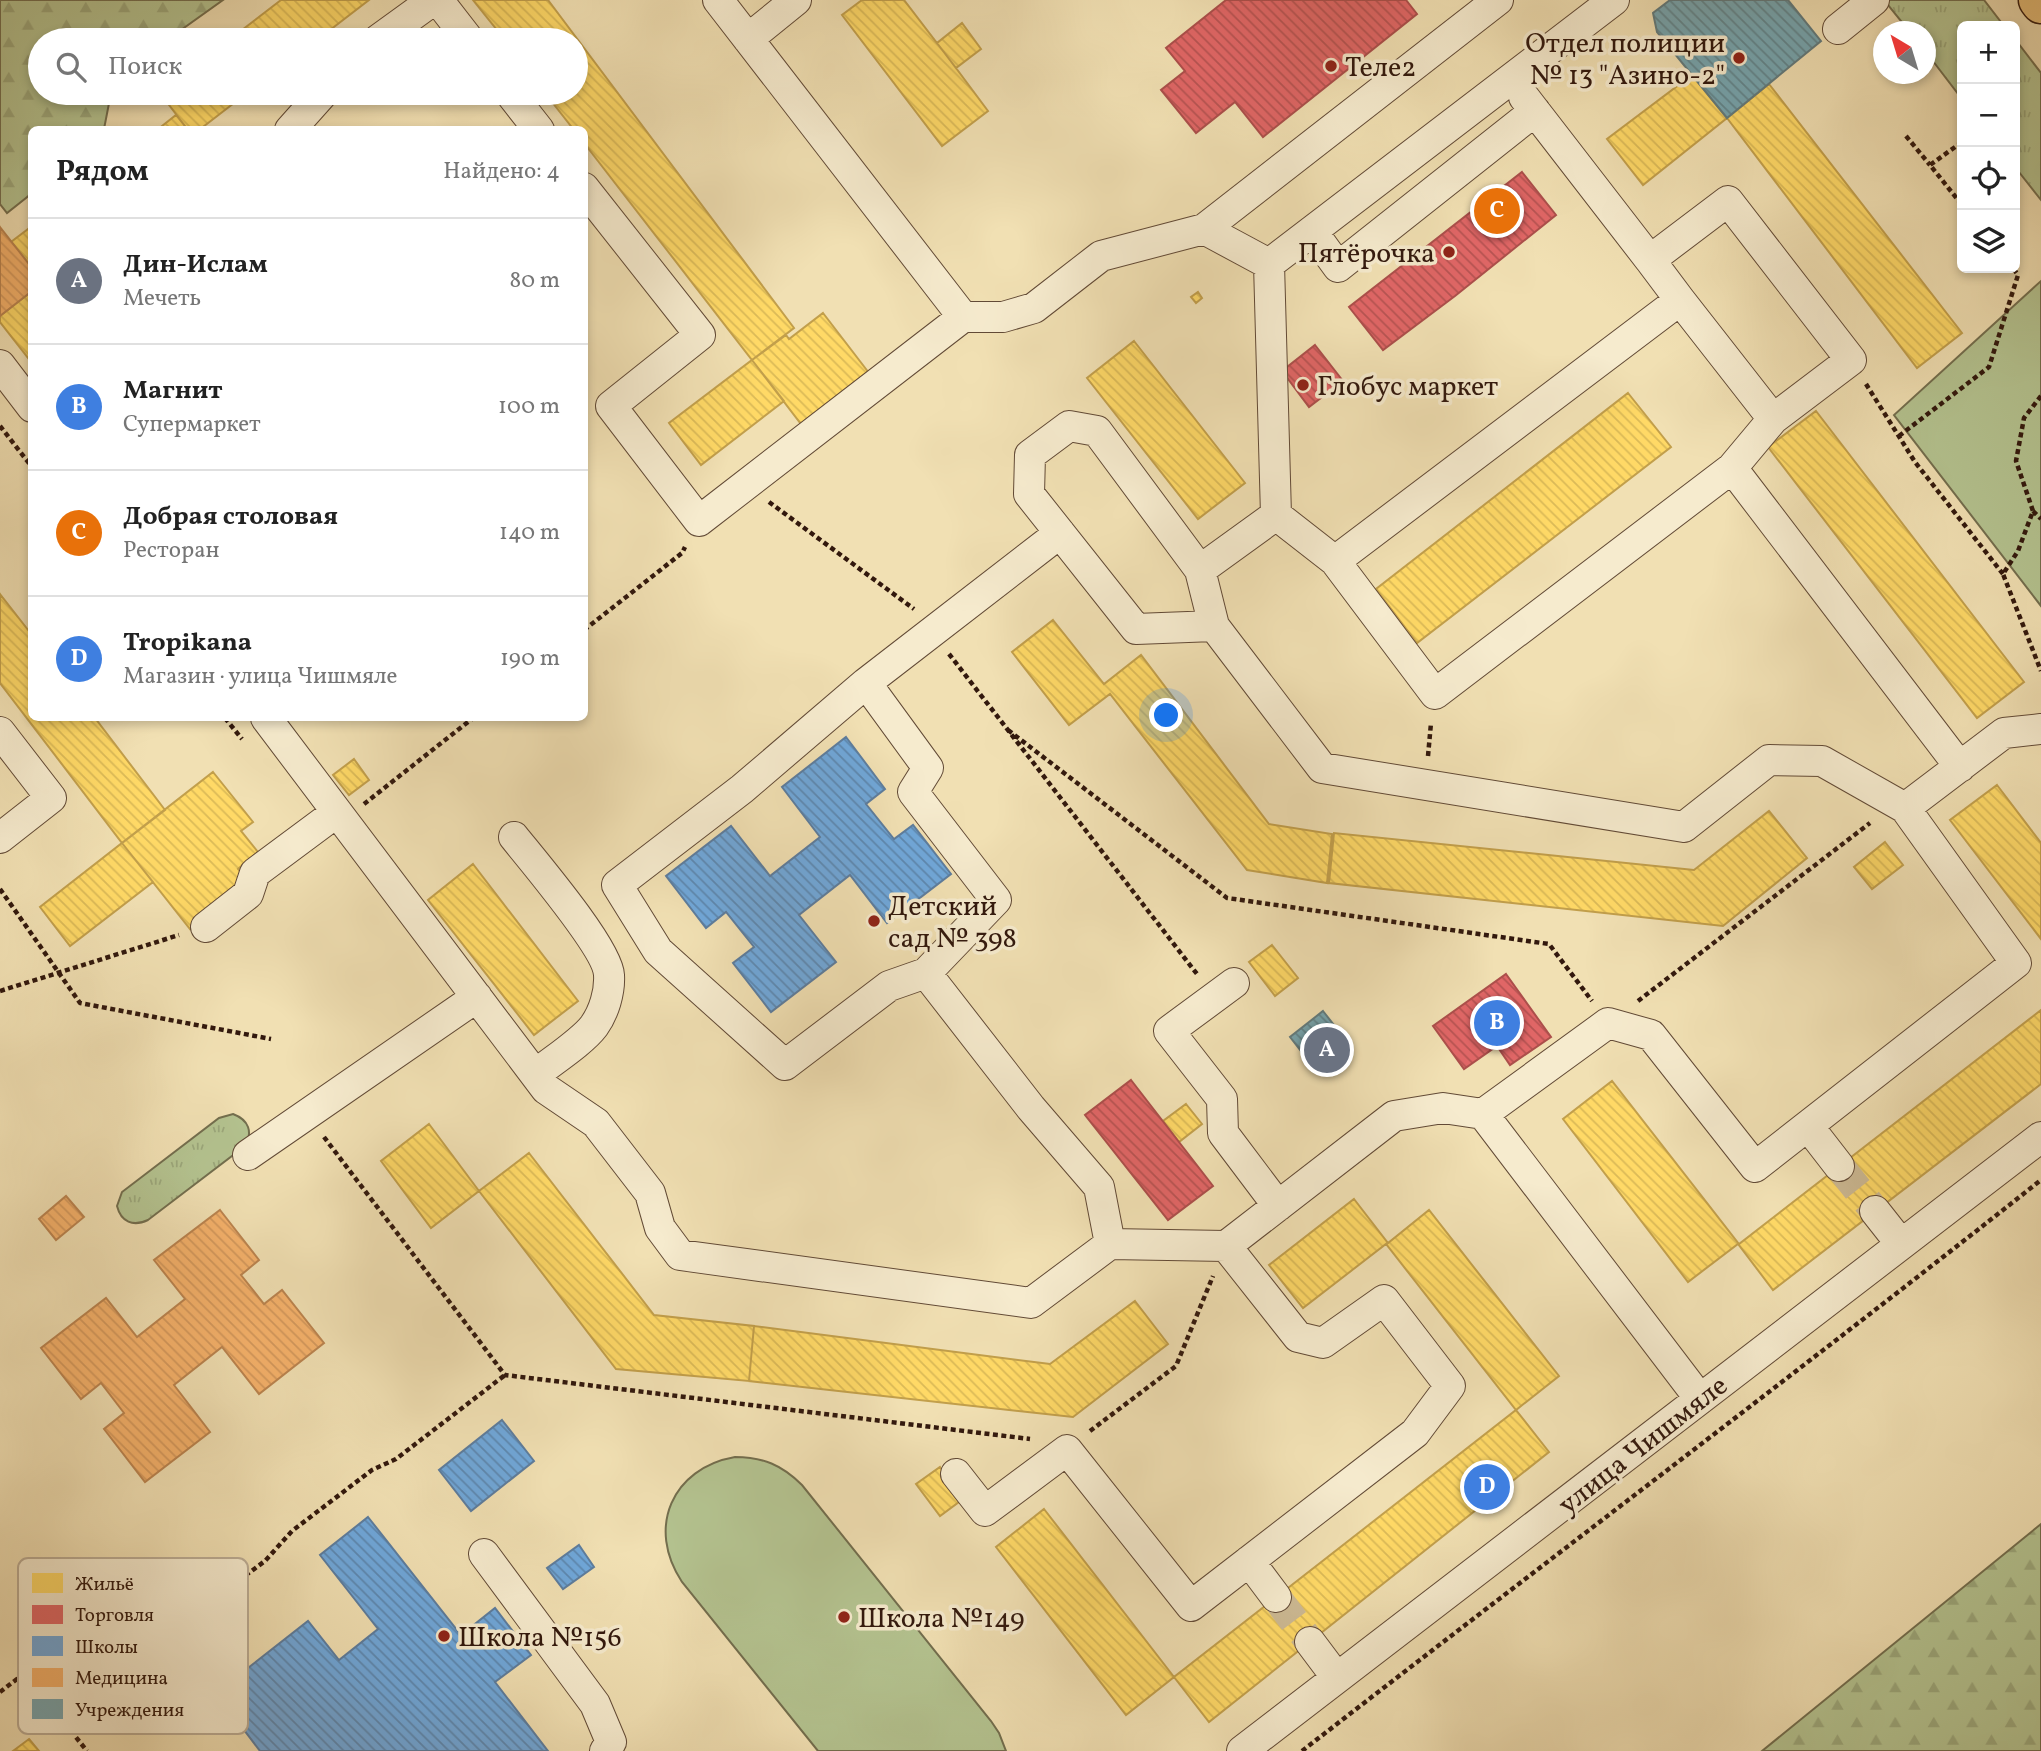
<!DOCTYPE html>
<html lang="ru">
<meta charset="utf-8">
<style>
:root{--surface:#fff;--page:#f6f6f6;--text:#222;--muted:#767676;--line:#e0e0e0;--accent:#0b8043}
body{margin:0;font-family:Vollkorn,serif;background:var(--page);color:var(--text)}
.controls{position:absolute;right:21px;top:21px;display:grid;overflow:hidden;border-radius:10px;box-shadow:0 4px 10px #0003}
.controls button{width:63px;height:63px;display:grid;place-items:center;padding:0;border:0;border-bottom:2px solid var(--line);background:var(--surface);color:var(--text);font:35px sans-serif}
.compass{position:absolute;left:1873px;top:21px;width:63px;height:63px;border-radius:50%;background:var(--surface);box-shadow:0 4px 10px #0003;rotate:322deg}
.you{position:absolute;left:1167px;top:716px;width:24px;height:24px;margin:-18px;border:5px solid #fff;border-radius:50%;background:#1a73e8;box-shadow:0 0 0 10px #1a73e833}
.badge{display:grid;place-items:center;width:46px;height:46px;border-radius:50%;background:var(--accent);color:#fff;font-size:23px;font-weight:700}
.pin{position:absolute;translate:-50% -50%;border:4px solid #fff;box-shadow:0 2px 7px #0006}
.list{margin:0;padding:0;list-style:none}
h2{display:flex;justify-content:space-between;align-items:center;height:91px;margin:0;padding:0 28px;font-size:30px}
h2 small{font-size:23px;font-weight:400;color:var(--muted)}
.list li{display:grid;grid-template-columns:46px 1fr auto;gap:21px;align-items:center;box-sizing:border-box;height:126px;padding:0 28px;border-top:2px solid var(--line)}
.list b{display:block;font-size:26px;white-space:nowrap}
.list p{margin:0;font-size:23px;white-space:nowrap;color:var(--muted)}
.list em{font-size:23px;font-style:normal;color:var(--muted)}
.icon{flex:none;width:38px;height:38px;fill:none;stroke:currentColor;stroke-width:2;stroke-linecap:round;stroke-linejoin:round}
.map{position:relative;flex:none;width:2041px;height:1751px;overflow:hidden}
.search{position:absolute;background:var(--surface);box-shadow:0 4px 10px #0003;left:28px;top:28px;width:560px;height:77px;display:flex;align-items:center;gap:18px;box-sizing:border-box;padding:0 24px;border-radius:38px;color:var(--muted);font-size:26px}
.panel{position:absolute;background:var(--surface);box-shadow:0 4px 10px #0003;left:28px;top:126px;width:560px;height:595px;border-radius:10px}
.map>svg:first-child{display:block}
.grass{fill:url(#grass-tufts);stroke:#736e4e;stroke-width:2}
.forest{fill:url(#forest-firs);stroke:#736e4e;stroke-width:2}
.park{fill:#b4c390;stroke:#736e4e;stroke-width:2}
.homes{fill:url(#homes-back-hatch);stroke:#c29f4b;stroke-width:2}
.shops{fill:url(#shops-back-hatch);stroke:#ac4f4b;stroke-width:2}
.schools{fill:url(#schools-back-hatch);stroke:#5d7d9e;stroke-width:2}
.health{fill:url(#health-back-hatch);stroke:#bb844f;stroke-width:2}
.public{fill:url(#public-back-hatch);stroke:#627b7e;stroke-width:2}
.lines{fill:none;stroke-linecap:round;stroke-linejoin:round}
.minor-tunnel{stroke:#cbb892;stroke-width:30;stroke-dasharray:30 15;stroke-linecap:butt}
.minor-casing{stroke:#624a36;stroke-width:32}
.major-casing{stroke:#32180d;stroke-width:41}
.path{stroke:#32180d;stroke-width:4.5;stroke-dasharray:5 3.5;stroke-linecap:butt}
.minor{stroke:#f6ebce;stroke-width:30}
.major{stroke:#e8c07a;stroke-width:38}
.poi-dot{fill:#8f2418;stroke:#f6ebce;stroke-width:2.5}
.labels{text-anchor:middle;stroke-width:7;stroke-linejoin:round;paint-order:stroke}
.poi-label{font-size:28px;fill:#32180d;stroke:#f6ebce;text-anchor:start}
.street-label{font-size:28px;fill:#32180d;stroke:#f6ebce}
.key{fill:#f6ebce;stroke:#bbac94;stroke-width:2}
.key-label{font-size:19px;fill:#32180d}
</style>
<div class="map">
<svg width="2041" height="1751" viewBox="0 0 2041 1751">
<defs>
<pattern id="grass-tufts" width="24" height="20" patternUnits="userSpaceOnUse" patternTransform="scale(1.75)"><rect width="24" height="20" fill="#b4c390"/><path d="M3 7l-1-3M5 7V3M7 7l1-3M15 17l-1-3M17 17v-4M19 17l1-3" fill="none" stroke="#9ba77b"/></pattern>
<pattern id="forest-firs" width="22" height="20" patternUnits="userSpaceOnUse" patternTransform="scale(1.75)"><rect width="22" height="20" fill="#b4c390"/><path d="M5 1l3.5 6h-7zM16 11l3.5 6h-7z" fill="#9ba77b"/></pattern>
<pattern id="homes-back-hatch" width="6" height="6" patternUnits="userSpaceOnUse" patternTransform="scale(1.75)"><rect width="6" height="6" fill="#ffd966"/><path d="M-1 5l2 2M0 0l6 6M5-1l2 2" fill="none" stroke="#dbba57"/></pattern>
<pattern id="shops-back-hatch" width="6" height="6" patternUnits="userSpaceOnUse" patternTransform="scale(1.75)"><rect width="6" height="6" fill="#e06666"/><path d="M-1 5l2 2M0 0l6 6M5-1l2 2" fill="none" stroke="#b65352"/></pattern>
<pattern id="schools-back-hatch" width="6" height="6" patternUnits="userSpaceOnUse" patternTransform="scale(1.75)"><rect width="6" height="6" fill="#6fa8dc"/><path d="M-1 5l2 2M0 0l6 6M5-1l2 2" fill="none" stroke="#5c88b1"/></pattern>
<pattern id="health-back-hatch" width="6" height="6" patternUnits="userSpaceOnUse" patternTransform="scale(1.75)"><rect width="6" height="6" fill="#f6b26b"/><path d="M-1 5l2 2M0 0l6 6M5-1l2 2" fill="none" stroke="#d3985c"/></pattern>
<pattern id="public-back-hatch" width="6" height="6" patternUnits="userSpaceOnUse" patternTransform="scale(1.75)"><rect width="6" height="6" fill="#76a5af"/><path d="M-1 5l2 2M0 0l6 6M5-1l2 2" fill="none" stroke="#61858d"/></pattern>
</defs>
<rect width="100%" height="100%" fill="#f1e0b3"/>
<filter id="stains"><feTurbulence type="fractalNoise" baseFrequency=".00286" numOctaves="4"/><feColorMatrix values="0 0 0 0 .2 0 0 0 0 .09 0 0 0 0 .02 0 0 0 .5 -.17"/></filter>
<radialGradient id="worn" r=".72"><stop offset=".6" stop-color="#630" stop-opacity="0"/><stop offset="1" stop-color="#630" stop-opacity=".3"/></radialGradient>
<path class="grass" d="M1884 0H1984L2004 26H1962V99L1926 52V32L1909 31Z
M2015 39 2041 73V200L2015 167Z
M233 1114C249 1120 253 1132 245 1146L148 1220C133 1227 121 1222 117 1206L122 1192 219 1118Z"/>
<path class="forest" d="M0 0H223L167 40H40V93H111L104 129 32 130 31 194 7 213 0 204Z
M2041 1524V1751H1762Z"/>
<path class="park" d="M2041 281V606L1894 415Z
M735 1457C763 1457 782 1465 802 1485L991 1721 999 1733 1006 1751H818L682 1582C646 1528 672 1468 735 1457Z"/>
<path class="homes" d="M281 0H369L317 40H229Z
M473 0H548L794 328 752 360 584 143V130H574L545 93H576V40H505Z
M862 0H904L937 43 962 23 981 49 956 68 988 111 942 146 842 15Z
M962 23 981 49 956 68 937 43Z
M1692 75 1727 118 1643 185 1607 139Z
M1769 84 1962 333 1917 368 1727 118Z
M160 93H247L199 130H188Z
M176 115 188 130H157Z
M32 226V268L11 242Z
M32 291V363L0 322V316Z
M1198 292 1202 298 1196 303 1191 297Z
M823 313 869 373 801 424 752 360 786 335 789 339Z
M1134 341 1245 483 1198 519 1087 378Z
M752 360 784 401 701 465 669 423Z
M1628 393 1671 447 1417 643 1376 589Z
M1816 411 2024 682 1977 718 1768 447Z
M0 594 32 635V718H95L165 810 122 843 0 683Z
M1053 620 1104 684 1141 655 1269 824 1332 834 1327 883 1247 870 1110 694 1069 725 1012 652Z
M354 759 369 780 349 795 333 775Z
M213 772 253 822 241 831 258 852 238 869 249 883 190 929 122 843Z
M1997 785 2041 843V939L1950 820Z
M1769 811 1807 858 1723 926 1329 883 1334 833 1694 870Z
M1885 842 1903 865 1872 889 1854 867Z
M122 843 153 882 70 946 40 907Z
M473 864 578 1001 534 1035 428 900Z
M1272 945 1298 978 1275 996 1249 962Z
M2041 1010V1084L1773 1290 1738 1244 1688 1282 1563 1119 1612 1081 1739 1244Z
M1186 1104 1202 1124 1179 1142 1163 1121Z
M429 1124 479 1191 431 1228 381 1161Z
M529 1153 654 1315 754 1326 749 1381 616 1369 479 1191Z
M1354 1199 1388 1243 1429 1210 1559 1376 1516 1410 1386 1244 1303 1308 1269 1265Z
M1135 1301 1168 1344 1073 1417 749 1381 754 1326 1050 1364Z
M1516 1410 1549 1452 1209 1722 1174 1677Z
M940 1467 963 1499 940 1516 916 1484Z
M1044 1509 1174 1677 1126 1715 996 1547Z
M29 1739 39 1751H13Z"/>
<path class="shops" d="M1226 0H1406L1417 14 1263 137 1235 102 1196 133 1161 90 1185 71 1166 48Z
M1522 172 1556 215 1455 296 1383 350 1349 307Z
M1315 345 1343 381 1309 407 1282 371Z
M1506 974 1551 1037 1510 1065 1497 1046 1464 1069 1433 1026Z
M1131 1080 1213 1186 1168 1220 1085 1115Z"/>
<path class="schools" d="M846 737 885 789 866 804 894 839 913 825 951 874 887 923 850 875 799 915 836 962 771 1012 733 963 754 947 726 912 706 928 666 876 731 826 770 876 820 837 782 787Z
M502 1420 534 1461 471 1511 439 1470Z
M368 1517 461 1635 495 1608 531 1655 495 1682 548 1751H260L216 1693 308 1621 339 1660 378 1629 320 1555Z
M579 1545 594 1567 563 1589 547 1568Z"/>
<path class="health" d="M0 227 32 268V291L0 316Z
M66 1196 84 1217 56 1240 39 1219Z
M220 1210 259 1260 241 1275 264 1304 282 1290 324 1343 259 1394 222 1347 174 1385 210 1432 145 1482 104 1429 124 1413 101 1383 81 1399 41 1348 106 1298 137 1337 185 1299 154 1260Z"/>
<path class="public" d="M1670 0H1788L1821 41 1727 118 1657 32 1653 13Z
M1323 1011 1348 1043 1315 1069 1290 1037Z"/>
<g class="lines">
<path class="minor-tunnel" d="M1839 1166 1875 1211
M1276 1597 1310 1642"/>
<g class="minor-casing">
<path id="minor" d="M438 0 469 40
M1838 29 1874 0
M748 39 796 0
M378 40 433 0
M510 93 539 130
M1524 97 1650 260
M290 130 323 93
M584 188 700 335 611 406 699 521 963 317 718 0
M1204 229 1498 0
M1312 231 1338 267 1535 111
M1680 300 1650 260 1728 201 1851 360 1773 419
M963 317H1003L1034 308 1101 256 1204 229 1269 264
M0 365 32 407
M1069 426 1097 431 1200 570 1214 626 1136 629 1029 494 1030 455Z
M1732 468 1773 419 1680 300 1335 561 1435 694 1732 468 1960 767
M1276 515 1335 561
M1200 570 1276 515 1269 264 1614 0
M1214 626 1322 768 1684 827 1769 760 1822 761 1905 808 2016 963 1755 1167 1651 1035 1608 1023 1483 1114
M866 683 928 768 913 792 996 900 926 973 889 986 785 1065 658 951 617 885 742 789 866 683 1060 533
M266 718 546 1089 596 1123 650 1193 660 1228 680 1255 1031 1303 1110 1244 1226 1246
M0 732 51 798 0 838
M1905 808 2004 733 2041 729
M514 837C534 862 608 949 609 975 610 992 604 1012 594 1026 582 1042 552 1061 536 1074
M206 927 248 894 255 873 337 812
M926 973 1031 1108 1099 1187 1110 1244
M1234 983 1169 1031 1222 1099 1223 1133 1278 1206
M1808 1126 1839 1166
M248 1155 477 997
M1875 1211 1901 1244
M956 1474 985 1511 1067 1450 1191 1606 1415 1433 1450 1386 1384 1300 1323 1343 1298 1337 1226 1246 1394 1116 1443 1108 1483 1114 1700 1399
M484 1554 595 1704 611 1742 605 1751
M1249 1561 1276 1597
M1310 1642 1337 1678
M1242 1751 2041 1137"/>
</g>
<g class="major-casing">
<path id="major" d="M2038 0 2041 4"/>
</g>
<path class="path" d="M1906 136 1930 165
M1962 142 1930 165 1962 205
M1866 384 1915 462 2003 574
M2041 396 2024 418 2016 461 2033 511 2018 551 2003 574 2041 671
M0 426 32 467
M1899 436 1989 367 2018 275 2013 268
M769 502 914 609
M2033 511 2041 519
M584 630 682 553 685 547
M949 654 1197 974
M225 718 242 739
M1008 730 1227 898 1549 944 1592 1001
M1428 756 1431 723
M364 804 473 718
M0 889 80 1003 271 1039
M0 991 179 935
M1638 1001 1870 823
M324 1137 505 1375 1030 1439
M1090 1431 1176 1366 1213 1276
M0 1692 17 1679 71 1704 265 1561 292 1531 372 1470 396 1459 505 1375
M71 1704 75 1736 87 1751
M1302 1751C1548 1560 1797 1373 2041 1180"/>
<use href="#minor" class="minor"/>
<use href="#major" class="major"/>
</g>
<g class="poi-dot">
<circle cx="1739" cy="58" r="7"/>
<circle cx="1331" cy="66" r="7"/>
<circle cx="1449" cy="252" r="7"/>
<circle cx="1303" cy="385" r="7"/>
<circle cx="874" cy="921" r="7"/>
<circle cx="844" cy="1617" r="7"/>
<circle cx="444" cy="1636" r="7"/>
</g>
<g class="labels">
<g class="poi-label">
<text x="1725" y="52" text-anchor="end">Отдел полиции<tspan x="1725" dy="32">№ 13 "Азино-2"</tspan></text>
<text x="1345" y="76">Теле2</text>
<text x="1435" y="262" text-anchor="end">Пятёрочка</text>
<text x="1317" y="395">Глобус маркет</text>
<text x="888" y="915">Детский<tspan x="888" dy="32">сад № 398</tspan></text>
<text x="858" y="1627">Школа №149</text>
<text x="458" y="1646">Школа №156</text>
</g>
<g class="street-label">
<text transform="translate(1642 1444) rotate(-38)" y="10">улица Чишмяле</text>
</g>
</g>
<rect x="18" y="1558" width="230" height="176" rx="10" class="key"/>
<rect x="32" y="1573" width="31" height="20" fill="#ffd966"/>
<rect x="32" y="1605" width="31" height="19" fill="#e06666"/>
<rect x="32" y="1636" width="31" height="20" fill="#6fa8dc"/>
<rect x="32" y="1668" width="31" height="19" fill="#f6b26b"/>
<rect x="32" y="1699" width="31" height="20" fill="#76a5af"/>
<g class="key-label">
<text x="75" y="1590">Жильё</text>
<text x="75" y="1621">Торговля</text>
<text x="75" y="1653">Школы</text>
<text x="75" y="1684">Медицина</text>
<text x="75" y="1716">Учреждения</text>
</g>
<rect width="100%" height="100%" filter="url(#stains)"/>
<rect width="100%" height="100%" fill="url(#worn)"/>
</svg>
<div class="controls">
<button>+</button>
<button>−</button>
<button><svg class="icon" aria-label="locate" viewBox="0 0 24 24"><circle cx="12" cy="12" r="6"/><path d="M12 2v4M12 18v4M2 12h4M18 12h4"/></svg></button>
<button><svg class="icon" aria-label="layers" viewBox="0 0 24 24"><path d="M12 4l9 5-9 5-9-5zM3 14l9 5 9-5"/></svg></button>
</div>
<svg class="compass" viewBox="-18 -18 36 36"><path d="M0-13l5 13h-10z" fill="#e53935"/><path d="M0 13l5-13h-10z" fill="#767676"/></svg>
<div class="you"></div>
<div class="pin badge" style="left:1327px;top:1050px;background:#6b7280">A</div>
<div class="pin badge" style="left:1497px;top:1023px;background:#3f7fe0">B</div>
<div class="pin badge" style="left:1497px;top:211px;background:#e8710a">C</div>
<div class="pin badge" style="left:1487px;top:1487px;background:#3f7fe0">D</div>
<div class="search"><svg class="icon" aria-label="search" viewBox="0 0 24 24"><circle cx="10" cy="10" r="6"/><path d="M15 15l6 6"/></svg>Поиск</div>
<section class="panel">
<h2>Рядом<small>Найдено: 4</small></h2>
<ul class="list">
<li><span class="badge" style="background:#6b7280">A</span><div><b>Дин-Ислам</b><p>Мечеть</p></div><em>80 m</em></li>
<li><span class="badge" style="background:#3f7fe0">B</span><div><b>Магнит</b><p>Супермаркет</p></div><em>100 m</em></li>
<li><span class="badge" style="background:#e8710a">C</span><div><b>Добрая столовая</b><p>Ресторан</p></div><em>140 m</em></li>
<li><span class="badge" style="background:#3f7fe0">D</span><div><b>Tropikana</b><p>Магазин · улица Чишмяле</p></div><em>190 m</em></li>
</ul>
</section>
</div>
